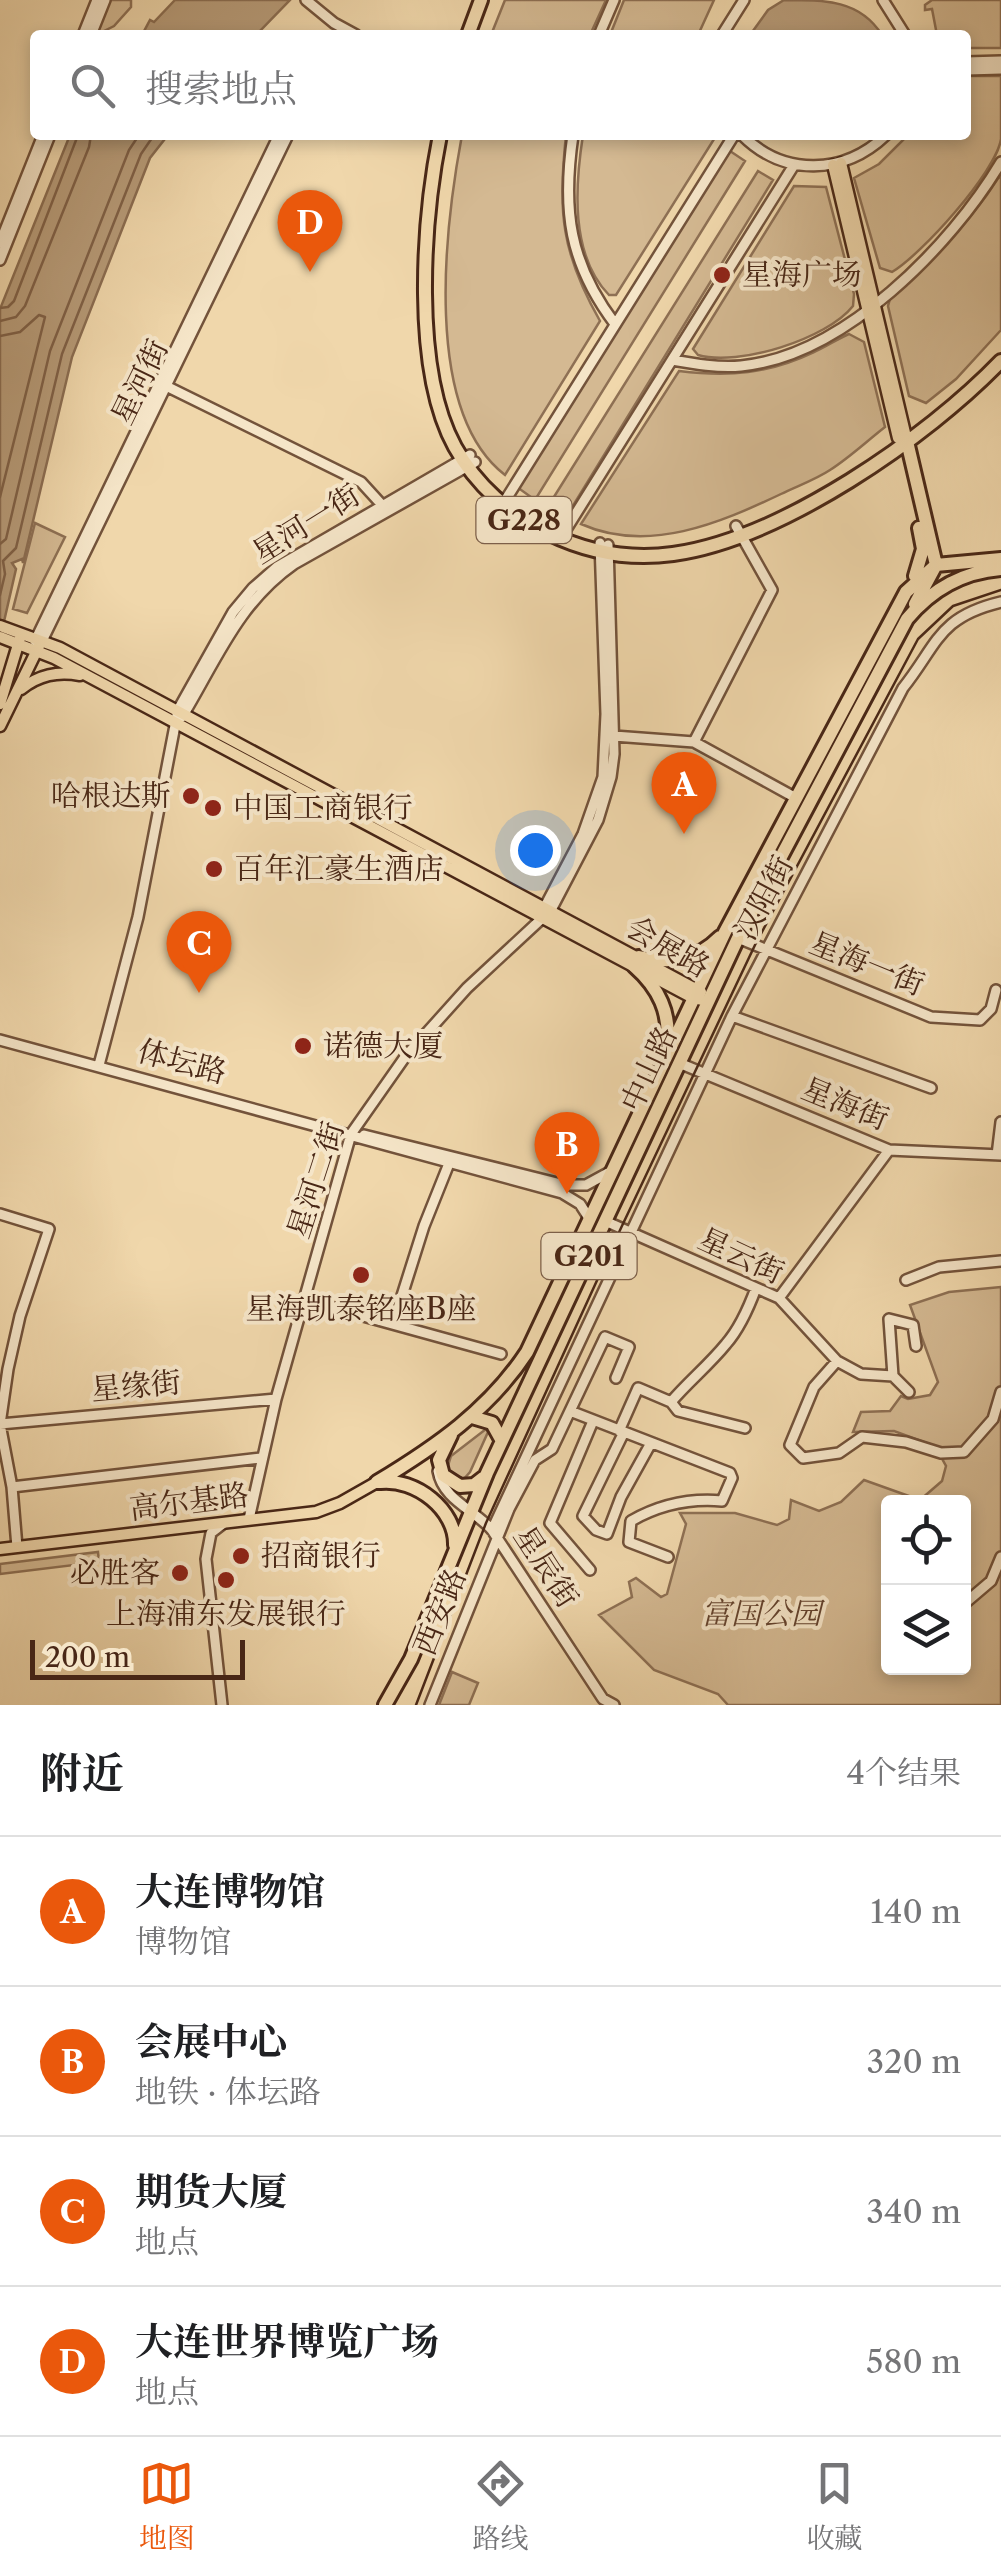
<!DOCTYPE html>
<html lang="zh">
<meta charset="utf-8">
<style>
:root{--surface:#fff;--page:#f6f6f6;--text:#202124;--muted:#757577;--line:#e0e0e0;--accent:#ea580c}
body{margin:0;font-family:"Libre Caslon Text","Noto Serif SC",serif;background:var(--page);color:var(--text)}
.controls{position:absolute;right:30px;bottom:30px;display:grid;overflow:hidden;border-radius:10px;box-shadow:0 5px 15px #0003}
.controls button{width:90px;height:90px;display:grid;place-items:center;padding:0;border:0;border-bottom:2px solid var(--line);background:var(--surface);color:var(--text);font:50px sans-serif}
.scale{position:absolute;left:30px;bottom:25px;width:215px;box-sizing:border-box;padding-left:10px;border:5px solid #492716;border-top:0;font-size:28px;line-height:35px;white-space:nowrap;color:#492716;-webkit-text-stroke:8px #f5e5c8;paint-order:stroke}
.you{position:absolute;left:535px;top:850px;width:35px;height:35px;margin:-25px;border:8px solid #fff;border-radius:50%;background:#1a73e8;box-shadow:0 0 0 15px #1a73e833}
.badge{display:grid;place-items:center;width:65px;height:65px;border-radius:50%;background:var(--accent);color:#fff;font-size:32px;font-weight:700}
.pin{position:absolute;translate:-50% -82px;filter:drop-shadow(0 2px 5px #0008)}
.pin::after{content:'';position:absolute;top:52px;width:35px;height:30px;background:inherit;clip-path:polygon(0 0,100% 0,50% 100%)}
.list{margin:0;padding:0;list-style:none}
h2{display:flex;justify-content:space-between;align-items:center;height:130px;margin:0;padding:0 40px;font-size:42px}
h2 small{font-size:32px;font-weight:400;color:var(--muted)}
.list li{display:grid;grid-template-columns:65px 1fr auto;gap:30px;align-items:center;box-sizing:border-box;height:150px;padding:0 40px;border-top:2px solid var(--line)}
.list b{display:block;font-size:38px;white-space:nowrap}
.list p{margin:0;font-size:32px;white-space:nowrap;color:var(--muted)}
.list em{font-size:32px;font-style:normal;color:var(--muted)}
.icon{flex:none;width:55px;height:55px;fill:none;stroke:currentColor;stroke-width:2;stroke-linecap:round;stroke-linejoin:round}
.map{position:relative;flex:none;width:1001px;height:1705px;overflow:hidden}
.search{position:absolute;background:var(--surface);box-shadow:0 5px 15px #0003;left:30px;right:30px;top:30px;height:110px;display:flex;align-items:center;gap:25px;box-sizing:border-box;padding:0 35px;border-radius:10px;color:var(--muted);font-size:38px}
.sheet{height:730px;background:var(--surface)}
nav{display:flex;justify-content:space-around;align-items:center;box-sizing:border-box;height:140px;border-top:2px solid var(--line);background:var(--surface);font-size:28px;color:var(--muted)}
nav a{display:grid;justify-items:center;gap:5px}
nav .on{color:var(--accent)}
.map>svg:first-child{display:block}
.green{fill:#d4b992;stroke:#8e7054;stroke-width:2.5;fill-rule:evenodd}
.water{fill:#b79b78;stroke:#8b6d51;stroke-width:2.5}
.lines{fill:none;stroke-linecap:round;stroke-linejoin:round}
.shore{stroke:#806147;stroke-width:2.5}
.minor-casing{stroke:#73533b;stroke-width:14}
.major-casing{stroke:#492716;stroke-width:15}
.highway-casing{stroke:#492716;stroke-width:18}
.minor{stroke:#f5e5c8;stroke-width:9}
.major{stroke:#f0d7ab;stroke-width:10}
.highway{stroke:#f0d7ab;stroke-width:12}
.tram{stroke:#492716;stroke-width:2.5}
.poi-dot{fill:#8f2418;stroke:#f5e5c8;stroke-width:4}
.labels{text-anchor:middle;stroke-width:8;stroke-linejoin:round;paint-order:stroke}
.shield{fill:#f5e5c8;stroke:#7d604b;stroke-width:2.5}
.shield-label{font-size:28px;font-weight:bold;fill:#492716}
.poi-label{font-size:30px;fill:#492716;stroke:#f5e5c8;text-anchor:start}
.street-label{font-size:30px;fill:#492716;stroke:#f5e5c8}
.park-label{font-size:30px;font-style:italic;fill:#65442f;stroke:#f5e5c8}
</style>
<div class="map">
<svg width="1001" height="1705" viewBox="0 0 1001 1705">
<rect width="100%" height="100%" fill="#f0d7ab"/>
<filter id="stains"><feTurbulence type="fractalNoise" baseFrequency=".002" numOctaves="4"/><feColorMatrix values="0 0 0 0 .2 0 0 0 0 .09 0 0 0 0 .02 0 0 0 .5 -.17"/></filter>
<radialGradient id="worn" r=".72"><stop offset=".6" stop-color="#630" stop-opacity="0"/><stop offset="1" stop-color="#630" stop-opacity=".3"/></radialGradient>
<path class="green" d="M109 0H131V7L114 26 96 35Z
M505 0H606L590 35H491Z
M624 0H714L698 35H610Z
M932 0H1001V48H966V35H937L932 9 925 10V5Z
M966 76H1001C1001 96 1001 119 1001 139 996 172 921 255 892 272L880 268 854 178 879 164 908 135H966Z
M462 135H566C558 213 561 252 600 321L505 475C422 411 445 226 462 135Z
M583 135 716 136 616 295H609C570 255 575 186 583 135Z
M727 149 745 161 535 500 517 487Z
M758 171 773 180 566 517 547 508Z
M1001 174V330L956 379 926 403 909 396 888 306 890 299C932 262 971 222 1001 174Z
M794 186 826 187 854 294 853 306C827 339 738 367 698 355L693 349Z
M849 334 864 342 885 427C867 441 849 458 830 470 815 480 797 486 781 494 720 523 648 554 581 524L679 371C729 377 768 374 814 352 826 347 837 339 849 334Z
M35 523 65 537 27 613 13 609Z
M1001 1287V1705H728L718 1694 654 1670 599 1615 632 1597 629 1582 636 1578 661 1597 667 1594 686 1524 680 1513H735L777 1525 789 1519 791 1500 819 1511 841 1502 864 1480 920 1500 942 1481 946 1466 935 1446 894 1431 853 1432 861 1412 890 1411 901 1396 908 1399 930 1395 938 1382 910 1305 949 1292ZM888 1502H964V1668H888Z
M486 1429 488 1432 470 1472 462 1481 454 1480 447 1469 451 1456Z
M98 1552 99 1562 0 1574V1564Z
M452 1672 478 1683 469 1705H439Z"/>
<path class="water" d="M175 0H290L256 35H202L198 32 194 35H142L150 20 154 22Z
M784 0C826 0 860 0 882 35H750L768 10Z
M70 135H168L150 158 72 357 24 559 23 563 22 559 12 563 16 569 0 639V309Z"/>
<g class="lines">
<path class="shore" d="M0 308 8 307 14 301 78 135
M0 321 16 317 25 306 89 147 91 135
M0 336 20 332 39 315 45 317 0 497
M0 544 6 539 50 351 129 150 139 135
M0 595 5 574 3 561 16 548 62 354 141 154 154 135"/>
<g class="minor-casing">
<path id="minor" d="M306 0 334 23 356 35
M883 0 905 35
M83 35 97 0
M91 35 105 0
M599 35 614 0
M722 35 744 0
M966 62 1001 61
M966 70 1001 69
M573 135C562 210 569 263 615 324
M742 135C784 177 844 175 886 135
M0 243 43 135
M0 260 50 135
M672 360C695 364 718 368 741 366 844 356 951 246 1001 162
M164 385 361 482 382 505
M503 504 734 135
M560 539 794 165
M35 641 279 135
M42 641 288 135
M182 717C216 661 238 603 294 564L475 462
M614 736 694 742 796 798
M694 742 772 590 736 526
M541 914 583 834 603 777 606 714 600 543
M738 938 931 1017 980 1020 991 1009 996 990
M732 1016 931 1088
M0 1040 562 1193 580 1204 589 1218
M679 1063 889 1150 1001 1155
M99 1065 138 917 178 710 233 612 253 588 277 567 470 455
M364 1135 565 1185H586L608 1173
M997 1155 1001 1122
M0 1214 49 1229 20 1316 8 1369 0 1424 12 1487 17 1547
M605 1221 779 1298 837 1361 861 1374 893 1376 909 1392
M906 1280 939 1267 1001 1261
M779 1298 889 1150
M305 1300 501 1354
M393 1324 424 1226 448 1166
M837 1361 814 1387 790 1445 803 1458 839 1453 862 1437 906 1442 941 1453 964 1452 993 1419 1001 1392
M893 1376 889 1319 913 1325 916 1346
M671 1402C688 1382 709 1365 726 1344 740 1328 749 1307 756 1288
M570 1411 730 1473 732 1478 722 1501C689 1498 659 1505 631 1521L629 1542 668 1557
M0 1424 276 1399
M619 1431 638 1388 671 1402 678 1411 745 1428
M624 1432 583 1516 596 1530 607 1534 621 1497 651 1443
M438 1471C443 1500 475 1510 492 1530L603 1699 614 1705
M12 1487 261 1458
M249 1519 276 1399 351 1134 405 1057 467 988 551 910 598 820 611 777 614 754 608 545
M492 1530 732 1016 903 688C938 644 938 617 1001 602
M590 1570 550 1523 593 1421
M964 1604 991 1581 1001 1557
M222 1705 206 1559 211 1533 224 1523
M430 1705 509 1509 535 1460 552 1449 605 1337 629 1347 616 1378"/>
</g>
<g class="major-casing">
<path id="major" d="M841 163 905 433
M833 165 898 438
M0 626 60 648 701 992
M0 637 54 658 693 998 708 1001
M21 689C39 675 57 671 80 675
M0 704 20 638
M0 726 39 646
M0 1549 316 1512 340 1503 377 1482"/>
</g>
<g class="highway-casing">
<path id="highway" d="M468 35 481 0
M440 135C423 220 412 369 455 447 476 485 510 515 548 533 587 552 630 560 673 554 781 539 927 438 1001 361
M906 437 936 565 915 604
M915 576 923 549 919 528
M639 957C671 964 696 961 720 937
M634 966C659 988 671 1013 667 1047
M472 1417 492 1423 502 1441
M451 1435 439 1460 443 1475 460 1486 474 1485 483 1478
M377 1482C435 1447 489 1410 527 1352L725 932 906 592 936 565 1001 559
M380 1482C416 1478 456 1510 455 1545
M385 1705 411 1659 487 1473 738 938 907 619C932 589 962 572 1001 569"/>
</g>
<use href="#minor" class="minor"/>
<use href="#major" class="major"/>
<use href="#highway" class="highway"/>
<path class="tram" d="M416 1705 486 1523 621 1228 755 945 918 639 953 606 1001 590"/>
</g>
<g class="poi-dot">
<circle cx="722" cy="275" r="10"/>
<circle cx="191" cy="796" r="10"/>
<circle cx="213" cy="808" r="10"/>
<circle cx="214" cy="869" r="10"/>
<circle cx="303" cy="1046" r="10"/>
<circle cx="361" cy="1275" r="10"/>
<circle cx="241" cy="1556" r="10"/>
<circle cx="180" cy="1573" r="10"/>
<circle cx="226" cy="1580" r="10"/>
</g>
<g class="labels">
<g class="shield">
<rect x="476.5" y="497" width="95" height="46" rx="8"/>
<rect x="541.5" y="1233" width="95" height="46" rx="8"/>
</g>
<g class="shield-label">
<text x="524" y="530">G228</text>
<text x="589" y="1266">G201</text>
</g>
<g class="poi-label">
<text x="742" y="285">星海广场</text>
<text x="171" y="806" text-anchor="end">哈根达斯</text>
<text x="233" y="818">中国工商银行</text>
<text x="234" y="879">百年汇豪生酒店</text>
<text x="323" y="1056">诺德大厦</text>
<text x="361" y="1319" text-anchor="middle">星海凯泰铭座B座</text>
<text x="261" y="1566">招商银行</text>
<text x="160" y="1583" text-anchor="end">必胜客</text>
<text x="226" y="1624" text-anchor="middle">上海浦东发展银行</text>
</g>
<g class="street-label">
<text transform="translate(140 382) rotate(-64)" y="10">星河街</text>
<text transform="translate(306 524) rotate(-32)" y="10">星河一街</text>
<text transform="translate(764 898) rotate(-62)" y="10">汉阳街</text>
<text transform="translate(668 947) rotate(30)" y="10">会展路</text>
<text transform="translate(867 964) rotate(22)" y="10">星海一街</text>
<text transform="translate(182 1062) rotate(15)" y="10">体坛路</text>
<text transform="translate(649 1069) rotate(-65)" y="10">中山路</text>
<text transform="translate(845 1104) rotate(22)" y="10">星海街</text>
<text transform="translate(316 1180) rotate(-72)" y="10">星河二街</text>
<text transform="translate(741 1256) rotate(25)" y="10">星云街</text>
<text transform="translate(136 1386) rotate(-5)" y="10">星缘街</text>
<text transform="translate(189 1502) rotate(-7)" y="10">高尔基路</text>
<text transform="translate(546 1567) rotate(57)" y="10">星辰街</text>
<text transform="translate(440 1612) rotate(-68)" y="10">西安路</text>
</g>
<g class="park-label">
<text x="761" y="1624">富国公园</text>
</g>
</g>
<rect width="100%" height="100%" filter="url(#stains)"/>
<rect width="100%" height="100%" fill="url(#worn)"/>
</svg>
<div class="controls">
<button><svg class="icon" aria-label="locate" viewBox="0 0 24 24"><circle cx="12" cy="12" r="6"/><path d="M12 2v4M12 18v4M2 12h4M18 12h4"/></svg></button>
<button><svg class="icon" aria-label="layers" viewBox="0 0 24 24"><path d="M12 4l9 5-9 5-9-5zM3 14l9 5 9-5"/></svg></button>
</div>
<div class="scale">200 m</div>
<div class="you"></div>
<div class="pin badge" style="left:684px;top:834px">A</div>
<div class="pin badge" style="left:567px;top:1194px">B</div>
<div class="pin badge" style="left:199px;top:993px">C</div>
<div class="pin badge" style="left:310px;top:272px">D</div>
<div class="search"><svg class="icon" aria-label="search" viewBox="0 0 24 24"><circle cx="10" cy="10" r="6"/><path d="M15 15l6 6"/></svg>搜索地点</div>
</div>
<section class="sheet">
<h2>附近<small>4个结果</small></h2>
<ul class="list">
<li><span class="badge">A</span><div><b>大连博物馆</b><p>博物馆</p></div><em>140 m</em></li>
<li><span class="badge">B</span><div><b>会展中心</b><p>地铁 · 体坛路</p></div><em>320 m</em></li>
<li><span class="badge">C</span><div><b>期货大厦</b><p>地点</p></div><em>340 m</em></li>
<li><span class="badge">D</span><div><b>大连世界博览广场</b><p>地点</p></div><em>580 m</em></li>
</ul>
</section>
<nav>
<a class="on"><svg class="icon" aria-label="map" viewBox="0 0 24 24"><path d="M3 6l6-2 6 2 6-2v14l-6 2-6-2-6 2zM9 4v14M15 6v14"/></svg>地图</a>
<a><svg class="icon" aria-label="directions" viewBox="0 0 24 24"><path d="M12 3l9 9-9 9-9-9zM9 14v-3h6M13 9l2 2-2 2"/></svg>路线</a>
<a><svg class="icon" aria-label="saved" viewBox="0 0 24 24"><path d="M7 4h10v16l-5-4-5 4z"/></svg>收藏</a>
</nav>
